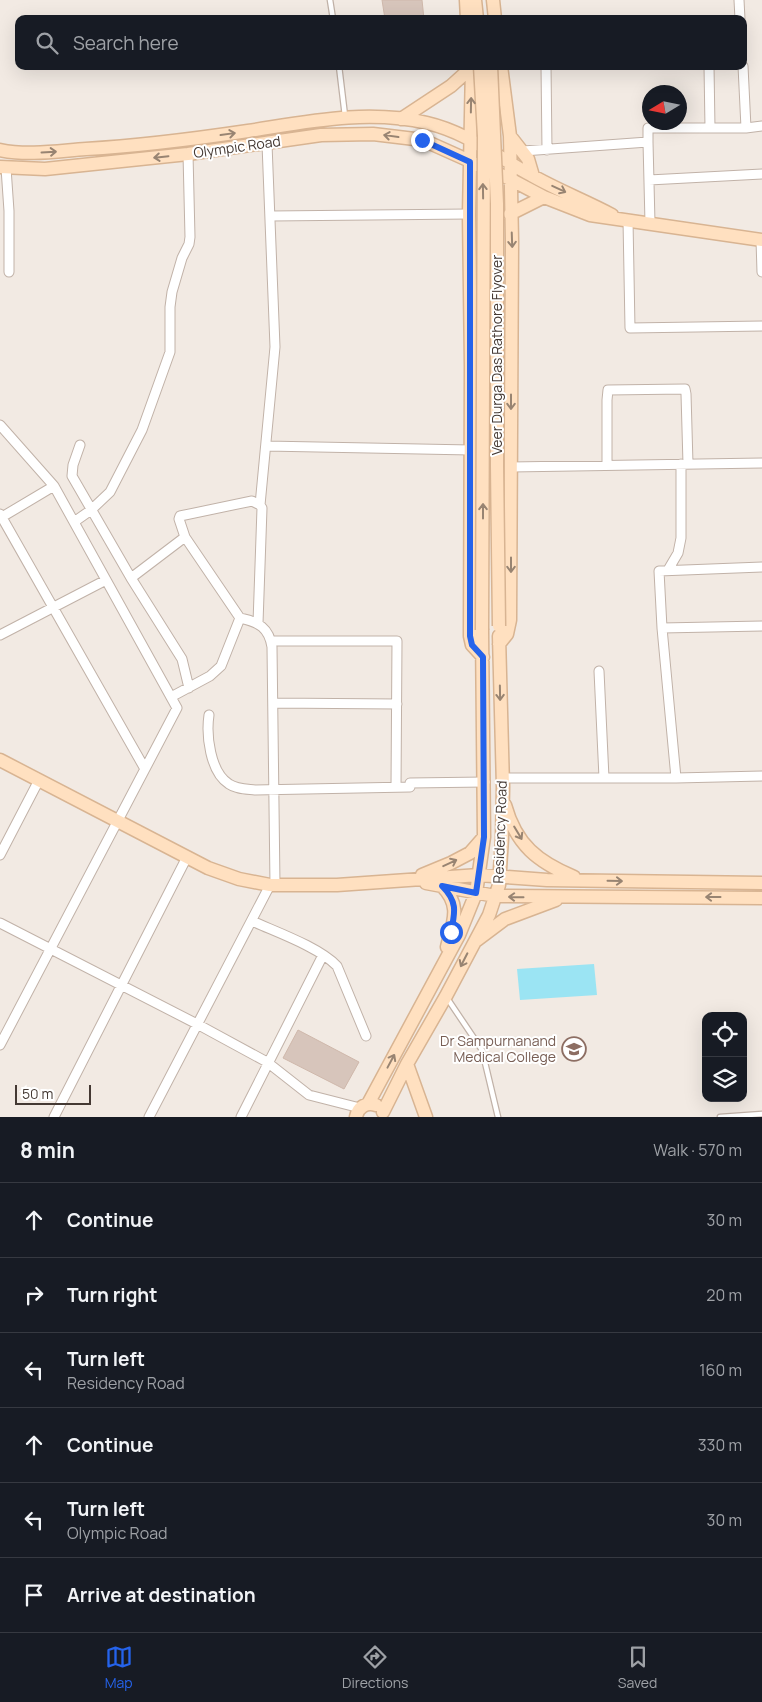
<!DOCTYPE html>
<meta charset="utf-8">
<style>
:root{--surface:#171b24;--page:#20242c;--text:#f1f3f6;--muted:#9ea1a6;--line:#363941;--accent:#2563eb}
body{margin:0;font-family:Manrope,sans-serif;background:var(--page);color:var(--text)}
.controls{position:absolute;right:15px;bottom:15px;display:grid;overflow:hidden;border-radius:10px;box-shadow:0 5px 20px #0002}
.controls button{width:45px;height:45px;display:grid;place-items:center;padding:0;border:0;border-bottom:1px solid var(--line);background:var(--surface);color:var(--text);font:25px sans-serif}
.compass{position:absolute;left:642px;top:85px;width:45px;height:45px;border-radius:50%;background:var(--surface);box-shadow:0 5px 20px #0002;rotate:260deg}
.scale{position:absolute;left:15px;bottom:12px;width:76px;box-sizing:border-box;padding-left:5px;border:2px solid #443933;border-top:0;font-size:14px;line-height:18px;white-space:nowrap;color:#443933;-webkit-text-stroke:4px #fff;paint-order:stroke}
.stop{position:absolute;width:15px;height:15px;margin:-11px;border:4px solid #2563eb;border-radius:50%;background:#fff}
.stop.end{background:#2563eb;border-color:#fff;box-shadow:0 1px 5px #0008}
.list{margin:0;padding:0;list-style:none}
h2{display:flex;justify-content:space-between;align-items:center;height:65px;margin:0;padding:0 20px;font-size:21px}
h2 small{font-size:16px;font-weight:400;color:var(--muted)}
.list li{display:grid;grid-template-columns:32px 1fr auto;gap:15px;align-items:center;box-sizing:border-box;height:75px;padding:0 20px;border-top:1px solid var(--line)}
.list b{display:block;font-size:19px;white-space:nowrap}
.list p{margin:0;font-size:16px;white-space:nowrap;color:var(--muted)}
.list em{font-size:16px;font-style:normal;color:var(--muted)}
.icon{flex:none;width:28px;height:28px;fill:none;stroke:currentColor;stroke-width:2;stroke-linecap:round;stroke-linejoin:round}
.map{position:relative;flex:none;width:762px;height:1117px;overflow:hidden}
.search{position:absolute;background:var(--surface);box-shadow:0 5px 20px #0002;left:15px;right:15px;top:15px;height:55px;display:flex;align-items:center;gap:12px;box-sizing:border-box;padding:0 18px;border-radius:10px;color:var(--muted);font-size:19px}
.sheet{height:515px;background:var(--surface)}
nav{display:flex;justify-content:space-around;align-items:center;box-sizing:border-box;height:70px;border-top:1px solid var(--line);background:var(--surface);font-size:14px;color:var(--muted)}
nav a{display:grid;justify-items:center;gap:2px}
nav .on{color:var(--accent)}
.map>svg:first-child{display:block}
.water{fill:#9be4f3}
.building{fill:#d7c5bb;stroke:#cfb8ab}
.lines{fill:none;stroke-linecap:round;stroke-linejoin:round}
.lane-casing{stroke:#c1b2a8;stroke-width:7}
.street-casing{stroke:#c1b2a8;stroke-width:11}
.secondary-casing{stroke:#d8b492;stroke-width:15}
.lane{stroke:#fff;stroke-width:4.5}
.street{stroke:#fff;stroke-width:9}
.secondary{stroke:#ffe0c0;stroke-width:12}
.secondary-bridge-casing{stroke:#d8b492;stroke-width:15;stroke-linecap:butt}
.secondary-bridge{stroke:#ffe0c0;stroke-width:12}
.oneway{stroke:#988472}
.route{stroke:#2563eb;stroke-width:6}
.labels{text-anchor:middle;stroke-width:4;stroke-linejoin:round;paint-order:stroke}
.street-label{font-size:14px;fill:#443933;stroke:#fff}
.education-label{font-size:14px;fill:#785e54;stroke:#fff;text-anchor:end}
</style>
<div class="map">
<svg width="762" height="1117" viewBox="0 0 762 1117">
<rect width="100%" height="100%" fill="#f2eae3"/>
<path class="water" d="M594 964 597 995 520 1000 517 969Z"/>
<path class="building" d="M382 0H422L424 19H385Z
M298 1030 359 1062 344 1089 283 1058Z"/>
<g class="lines">
<g class="lane-casing">
<path id="lane" d="M330 0 333 19
M339 66 345 116
M447 998 482 1050 498 1117
M720 1117 762 1114"/>
</g>
<g class="street-casing">
<path id="street" d="M739 0 740 19
M546 66 547 150
M709 66 710 128
M746 128 762 126
M648 142V128H746L743 66
M523 151 648 142 650 223
M6 168 9 211V272
M649 180 762 174
M271 216 469 214
M628 220 630 328 762 326
M761 240 762 272
M0 425 54 486 177 708 0 1045
M80 445 73 465 72 476 131 578 185 537 240 618 221 666 210 676 171 697
M266 446 471 450
M607 465V400L608 390 685 389 686 394 688 464
M511 467 762 463
M260 505 275 347 267 144
M0 514 145 769
M2 517 54 486
M74 522 91 510 110 492 142 430 170 352V307L172 292 182 258 189 244 190 237 188 154
M185 537 179 519 180 516 252 501 260 505 262 508 258 623
M668 570 678 553 681 538V464
M131 578 182 659 189 688
M240 618C259 622 269 628 272 647L275 885
M662 628 762 626
M0 635 106 580
M271 641H397L396 787
M599 671 604 778
M273 703 397 704
M209 715C206 735 210 772 229 784 236 789 246 789 255 790L410 787V783L485 782
M502 778H676L762 776
M676 778 662 628 659 571 762 567
M0 855 39 780
M252 921C276 932 319 947 337 966L366 1036
M0 923 197 1024 267 1062 309 1095 360 1108
M54 1117 187 857
M149 1117 270 885
M241 1117 323 955"/>
</g>
<g class="secondary-casing">
<path id="secondary" d="M466 0 467 19
M475 0 477 19
M493 0 495 19
M472 66 469 214 471 366 470 636 472 645 483 657
M401 119 451 86 472 67 476 66
M510 136 528 159 533 176
M0 150C28 156 58 151 86 149 140 146 194 139 248 131 307 122 367 109 427 123 466 132 496 156 531 175 557 190 586 201 612 215
M0 167 45 169 188 154 321 135 373 134 423 140 510 179 544 197 590 215 762 240
M510 214 544 197
M499 644 507 634 510 620 512 241 510 136 501 66
M0 760 208 868 239 879 270 885H337L479 875 547 880 762 883
M505 805C516 845 538 862 574 877
M422 875 451 863 470 853 484 837
M426 883 495 896 762 898
M442 886C462 906 453 922 447 947
M477 940 505 919 556 900
M407 1064 426 1117
M368 1104 459 935 476 893 484 837 482 630
M383 1112 407 1064 446 996 489 915 499 885 502 838 503 787 499 636
M356 1117C358 1107 366 1102 376 1105"/>
</g>
<use href="#lane" class="lane"/>
<use href="#street" class="street"/>
<use href="#secondary" class="secondary"/>
<g class="secondary-bridge-casing">
<path id="secondary-bridge" d="M480 66 484 136 482 630
M491 66 497 204V466L499 626"/>
</g>
<use href="#secondary-bridge" class="secondary-bridge"/>
</g>
<defs><path id="oneway-shaft" d="M-6 0H5M1.5-3L5.5 0L1.5 3" fill="none" stroke-width="1.6" stroke-linecap="round" stroke-linejoin="round" transform="scale(1.25)"/></defs>
<g class="oneway">
<use href="#oneway-shaft" transform="translate(471 105) rotate(-89)"/>
<use href="#oneway-shaft" transform="translate(228 134) rotate(-8)"/>
<use href="#oneway-shaft" transform="translate(391 136) rotate(-172)"/>
<use href="#oneway-shaft" transform="translate(49 152) rotate(-3)"/>
<use href="#oneway-shaft" transform="translate(161 157) rotate(174)"/>
<use href="#oneway-shaft" transform="translate(559 189) rotate(25)"/>
<use href="#oneway-shaft" transform="translate(483 191) rotate(-91)"/>
<use href="#oneway-shaft" transform="translate(512 240) rotate(88)"/>
<use href="#oneway-shaft" transform="translate(511 402) rotate(90)"/>
<use href="#oneway-shaft" transform="translate(483 511) rotate(-90)"/>
<use href="#oneway-shaft" transform="translate(511 565) rotate(90)"/>
<use href="#oneway-shaft" transform="translate(500 693) rotate(89)"/>
<use href="#oneway-shaft" transform="translate(518 833) rotate(59)"/>
<use href="#oneway-shaft" transform="translate(450 863) rotate(-25)"/>
<use href="#oneway-shaft" transform="translate(615 881) rotate(1)"/>
<use href="#oneway-shaft" transform="translate(516 897) rotate(-179)"/>
<use href="#oneway-shaft" transform="translate(713 897) rotate(-180)"/>
<use href="#oneway-shaft" transform="translate(464 960) rotate(117)"/>
<use href="#oneway-shaft" transform="translate(391 1061) rotate(-62)"/>
</g>
<g class="lines">
<path class="route" d="M422 140 470 162V636L472 645 483 657 484 837 476 893 442 886C458 902 455 912 451 932"/>
</g>
<defs>
<g id="university-ring" transform="scale(1.25)"><circle r="9.5" fill="#fff" stroke="#8d6e63" stroke-width="1.5"/><path d="M0-5L7-2L0 1L-7-2ZM-4 1L0 2.5L4 1V4Q0 6-4 4Z" fill="#8d6e63"/></g>
</defs>
<g fill-rule="evenodd">
<use href="#university-ring" x="574" y="1049"/>
</g>
<g class="labels">
<g class="street-label">
<text transform="translate(237 147) rotate(-8)" y="5">Olympic Road</text>
<text transform="translate(497 355) rotate(-90)" y="5">Veer Durga Das Rathore Flyover</text>
<text transform="translate(500 832) rotate(-88)" y="5">Residency Road</text>
</g>
<g class="education-label">
<text x="556" y="1046">Dr Sampurnanand<tspan x="556" dy="16">Medical College</tspan></text>
</g>
</g>
</svg>
<div class="controls">
<button><svg class="icon" aria-label="locate" viewBox="0 0 24 24"><circle cx="12" cy="12" r="6"/><path d="M12 2v4M12 18v4M2 12h4M18 12h4"/></svg></button>
<button><svg class="icon" aria-label="layers" viewBox="0 0 24 24"><path d="M12 4l9 5-9 5-9-5zM3 14l9 5 9-5"/></svg></button>
</div>
<svg class="compass" viewBox="-18 -18 36 36"><path d="M0-13l5 13h-10z" fill="#e53935"/><path d="M0 13l5-13h-10z" fill="#9ea1a6"/></svg>
<div class="scale">50 m</div>
<div class="stop" style="left:451px;top:932px"></div>
<div class="stop end" style="left:422px;top:140px"></div>
<div class="search"><svg class="icon" aria-label="search" viewBox="0 0 24 24"><circle cx="10" cy="10" r="6"/><path d="M15 15l6 6"/></svg>Search here</div>
</div>
<section class="sheet">
<h2>8 min<small>Walk · 570 m</small></h2>
<ul class="list">
<li><svg class="icon" aria-label="ahead" viewBox="0 0 24 24"><path d="M12 20V5M6 11l6-6 6 6"/></svg><div><b>Continue</b></div><em>30 m</em></li>
<li><svg class="icon" aria-label="right" viewBox="0 0 24 24"><path d="M7 20v-9h11M14 6l5 5-5 5"/></svg><div><b>Turn right</b></div><em>20 m</em></li>
<li><svg class="icon" aria-label="left" viewBox="0 0 24 24"><path d="M17 20v-9H6M10 6l-5 5 5 5"/></svg><div><b>Turn left</b><p>Residency Road</p></div><em>160 m</em></li>
<li><svg class="icon" aria-label="ahead" viewBox="0 0 24 24"><path d="M12 20V5M6 11l6-6 6 6"/></svg><div><b>Continue</b></div><em>330 m</em></li>
<li><svg class="icon" aria-label="left" viewBox="0 0 24 24"><path d="M17 20v-9H6M10 6l-5 5 5 5"/></svg><div><b>Turn left</b><p>Olympic Road</p></div><em>30 m</em></li>
<li><svg class="icon" aria-label="arrive" viewBox="0 0 24 24"><path d="M6 21V4h12l-3 4 3 4H6"/></svg><div><b>Arrive at destination</b></div></li>
</ul>
</section>
<nav>
<a class="on"><svg class="icon" aria-label="map" viewBox="0 0 24 24"><path d="M3 6l6-2 6 2 6-2v14l-6 2-6-2-6 2zM9 4v14M15 6v14"/></svg>Map</a>
<a><svg class="icon" aria-label="directions" viewBox="0 0 24 24"><path d="M12 3l9 9-9 9-9-9zM9 14v-3h6M13 9l2 2-2 2"/></svg>Directions</a>
<a><svg class="icon" aria-label="saved" viewBox="0 0 24 24"><path d="M7 4h10v16l-5-4-5 4z"/></svg>Saved</a>
</nav>
